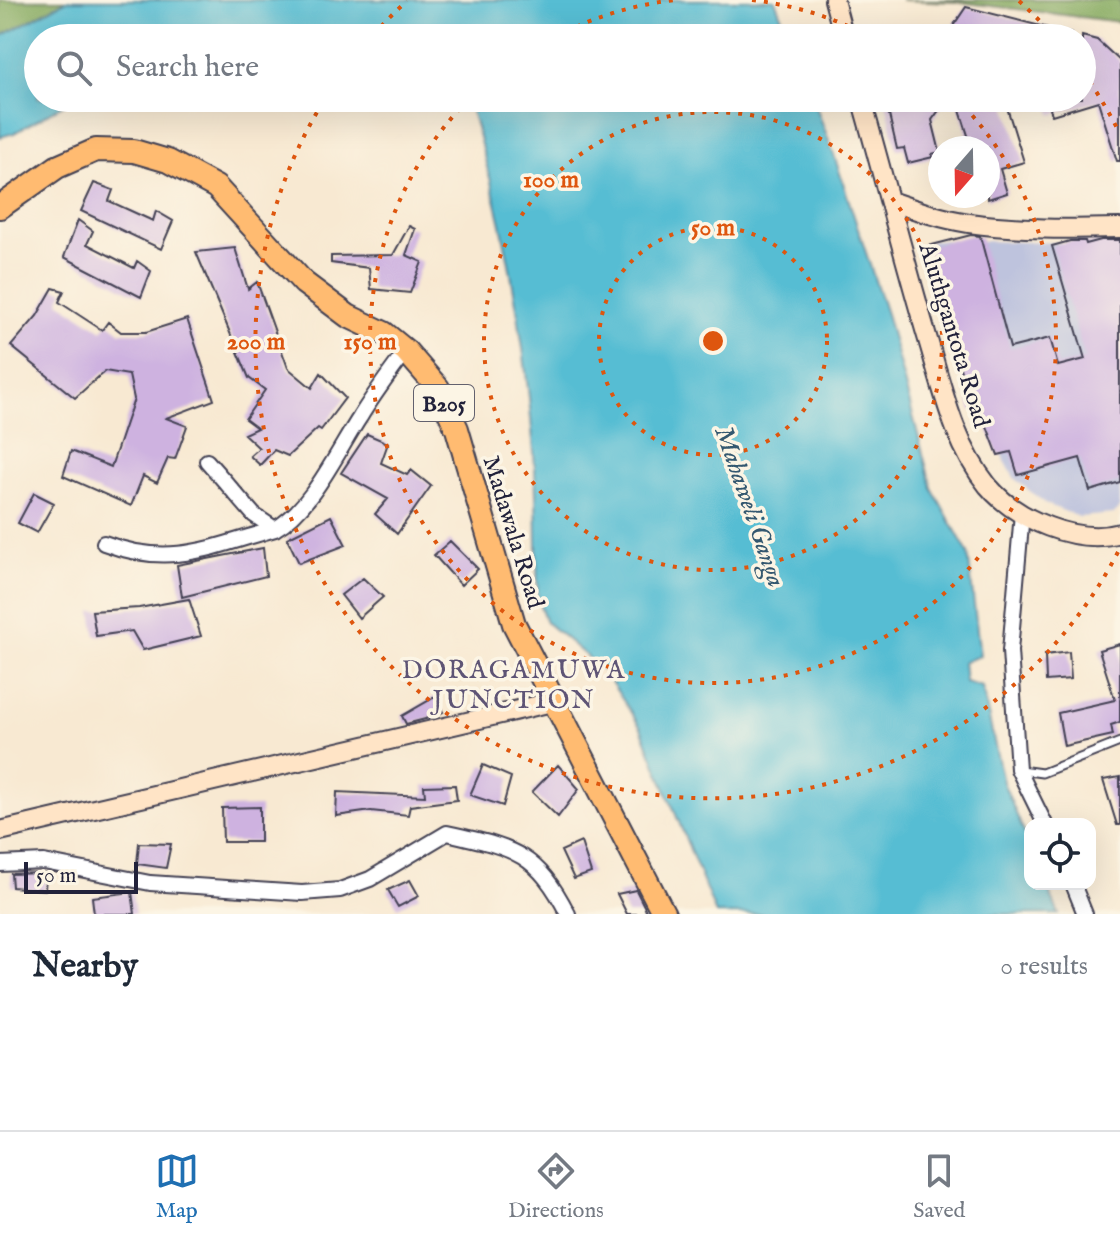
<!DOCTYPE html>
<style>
:root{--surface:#fff;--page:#f2f2f3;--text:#1f2937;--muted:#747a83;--line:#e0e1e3;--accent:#1f6fb2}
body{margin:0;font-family:"IM FELL English",serif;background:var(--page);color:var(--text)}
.controls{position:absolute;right:24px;bottom:24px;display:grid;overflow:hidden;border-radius:16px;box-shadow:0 8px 32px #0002}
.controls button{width:72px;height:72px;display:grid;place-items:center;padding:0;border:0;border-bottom:2px solid var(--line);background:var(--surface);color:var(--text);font:40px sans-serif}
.compass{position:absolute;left:928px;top:136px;width:72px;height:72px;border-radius:50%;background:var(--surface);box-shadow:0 8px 32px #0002;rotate:200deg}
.scale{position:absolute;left:24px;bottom:20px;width:114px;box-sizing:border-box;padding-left:8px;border:4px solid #22223b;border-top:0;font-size:22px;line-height:28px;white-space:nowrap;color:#22223b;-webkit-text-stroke:6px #fcf5e5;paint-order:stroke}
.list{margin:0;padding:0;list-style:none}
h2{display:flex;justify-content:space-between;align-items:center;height:104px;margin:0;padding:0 32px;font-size:34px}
h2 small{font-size:26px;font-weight:400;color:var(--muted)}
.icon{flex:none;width:44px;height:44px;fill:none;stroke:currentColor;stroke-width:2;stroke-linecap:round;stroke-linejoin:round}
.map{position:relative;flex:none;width:1120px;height:914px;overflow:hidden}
.search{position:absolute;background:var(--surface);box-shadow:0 8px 32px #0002;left:24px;right:24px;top:24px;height:88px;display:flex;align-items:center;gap:20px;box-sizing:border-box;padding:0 28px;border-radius:44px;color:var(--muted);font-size:30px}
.sheet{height:216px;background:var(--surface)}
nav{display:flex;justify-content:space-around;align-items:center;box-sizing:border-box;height:112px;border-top:2px solid var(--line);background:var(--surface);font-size:22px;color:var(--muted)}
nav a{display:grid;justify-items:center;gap:4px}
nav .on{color:var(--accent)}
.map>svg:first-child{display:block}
.industrial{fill:#bec3dd}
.forest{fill:#86aa60;stroke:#54664e;stroke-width:2}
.water{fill:#56bdd3;stroke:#3c7087;stroke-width:2}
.building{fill:#ceb2e0}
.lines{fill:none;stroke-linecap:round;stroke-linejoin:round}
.lane-casing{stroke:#424052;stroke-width:11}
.street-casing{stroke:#424052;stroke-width:18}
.secondary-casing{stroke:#424052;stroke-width:22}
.primary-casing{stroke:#424052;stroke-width:26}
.lane{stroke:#fff;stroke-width:7}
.street{stroke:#fff;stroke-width:14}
.secondary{stroke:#ffe4c6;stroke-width:18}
.primary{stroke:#ffbb71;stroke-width:22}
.ring{fill:none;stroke:#de560e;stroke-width:4;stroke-dasharray:4 8}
.labels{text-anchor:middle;stroke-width:7;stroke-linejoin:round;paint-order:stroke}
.shield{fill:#fcf5e5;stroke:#63616e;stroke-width:2}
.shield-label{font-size:22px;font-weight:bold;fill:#22223b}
.street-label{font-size:24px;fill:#22223b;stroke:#fcf5e5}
.water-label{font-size:26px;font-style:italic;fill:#345870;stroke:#fcf5e5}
.neighbourhood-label{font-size:26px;letter-spacing:2px;fill:#5e5475;stroke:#fcf5e5}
.centre{fill:#de560e;stroke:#fcf5e5;stroke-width:4}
.ring-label{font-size:24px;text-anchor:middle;font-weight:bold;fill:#de560e;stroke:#fcf5e5;stroke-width:7;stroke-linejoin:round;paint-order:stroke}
</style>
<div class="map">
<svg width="1120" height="914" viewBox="0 0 1120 914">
<rect width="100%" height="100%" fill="#fcf5e5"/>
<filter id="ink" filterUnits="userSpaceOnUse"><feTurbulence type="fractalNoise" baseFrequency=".0125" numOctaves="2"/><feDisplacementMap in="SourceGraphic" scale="16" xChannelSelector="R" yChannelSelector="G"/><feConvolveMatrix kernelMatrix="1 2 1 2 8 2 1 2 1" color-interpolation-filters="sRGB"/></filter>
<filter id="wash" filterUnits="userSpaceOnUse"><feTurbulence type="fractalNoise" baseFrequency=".006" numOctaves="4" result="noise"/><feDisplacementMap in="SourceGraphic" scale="32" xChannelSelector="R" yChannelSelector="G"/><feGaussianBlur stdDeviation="1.8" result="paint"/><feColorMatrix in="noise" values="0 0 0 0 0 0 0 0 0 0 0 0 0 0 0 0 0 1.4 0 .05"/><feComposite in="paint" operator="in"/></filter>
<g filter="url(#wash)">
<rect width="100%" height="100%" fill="#f8e9d2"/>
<path class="industrial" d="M930 240 1120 244V506L1114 514 1079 517 1046 504 1015 479 995 443Z"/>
<path class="forest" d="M0 0H67L0 37Z
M901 0H1120V22L959 2Z"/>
<path class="water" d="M67 0H775L790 38H38V98H75L14 133 0 137V37Z
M467 98H813L833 152 887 317 932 488 968 553 980 656 963 662 965 682 982 687 1003 782 1030 847V884H1046L1059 914H716L641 728 604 671 546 622 538 600C536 547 538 493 533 441 524 327 502 206 467 98Z"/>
<g id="blocks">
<path class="building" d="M966 7 1072 34 1071 38H945Z
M1082 36 1097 40 1120 61V161H1117L1098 101 1052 115 1047 98H1082Z
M885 98H948L932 120 940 152 932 154 933 157 908 163 904 148 897 149Z
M978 98H1004L1024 162 1000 169 1007 193 988 199V148H972L958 104Z
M94 183 113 190 109 201 153 221 156 211 173 221 161 249 81 211Z
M78 220 93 231 87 244 134 268 137 261 151 271 141 297 64 257Z
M409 226 415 229 406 255 422 262 410 293 371 289 369 268 331 263V256L393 255Z
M971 235 980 236 1010 348 1050 338 1058 366 1085 359 1052 246 1070 241H1085L1086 244 1101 240H1120V482L1090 491 1080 458 1018 475 1011 452 998 455 980 408 971 410 928 246Z
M235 248 248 289 257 282 288 368 312 388 321 373 345 398 321 430 318 428 288 456 274 450 260 465 250 456 259 448 244 434 257 428 245 419 265 390 249 378 196 252Z
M53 288 64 291 59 302 102 330 108 322 121 332H146L187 319 214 400 166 418 187 426 175 459 168 458 157 483 143 476 131 506 63 476 71 451 111 467 134 399 129 375 105 371 75 398 11 346 37 316Z
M367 434 388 443 381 463 407 475 411 470 431 486 397 534 375 514 388 499 341 473Z
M34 493 54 503 37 533 18 523Z
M331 516 346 545 299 563 287 538Z
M450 541 478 569 461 585 434 555Z
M263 548 266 576 182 597 177 565Z
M363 578 383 597 359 618 341 595Z
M189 599 201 636 143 650 132 631 96 636 92 611 139 608Z
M1120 644V722L1111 725 1113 735 1064 746 1058 713 1115 700 1099 650Z
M1069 652 1071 679 1046 681 1045 655Z
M435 697 443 712 433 717 406 724 402 716Z
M483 765 511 777 503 806 470 795Z
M558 765 579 789 558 817 532 792Z
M1120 777V825H1117L1103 780Z
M455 785 457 800 410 806 408 815 371 811 336 816 337 792 425 796 424 786Z
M260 807V842H223L222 808Z
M581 842 591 873 574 879 561 851Z
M139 843 171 844 166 868 137 864Z
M46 873 45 890 12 887 11 874Z
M410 880 419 896 398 907 388 890Z
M636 890 644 906 647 914H627L617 894Z
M132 892 135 914H94L92 897Z"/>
</g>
</g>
<g filter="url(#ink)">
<use href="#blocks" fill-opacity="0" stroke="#424052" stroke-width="2"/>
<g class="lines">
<g class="lane-casing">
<path id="lane" d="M1020 770 1042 773 1120 742"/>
</g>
<g class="street-casing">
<path id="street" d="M207 461 254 515 275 529
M1022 513 1010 651 1018 769 1045 824
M104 543C170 568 212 547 275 529 312 508 337 452 360 417 374 394 390 373 406 351
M0 864 44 862 150 883 302 893 340 890 370 879 447 833C512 848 536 851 568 914
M1073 884 1085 914"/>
</g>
<g class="secondary-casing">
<path id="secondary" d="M834 0 844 38
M861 98C884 178 904 259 928 340 943 390 954 444 988 486 1017 520 1076 545 1120 533
M890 201C916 210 942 219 969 223 1019 230 1070 229 1120 228
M0 831 552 702"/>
</g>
<g class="primary-casing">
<path id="primary" d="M0 207 57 167 96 150 134 151 168 161 216 187 304 283 348 316 384 333 406 351 438 388 457 429 514 624 664 914"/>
</g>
<use href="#lane" class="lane"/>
<use href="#street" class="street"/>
<use href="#secondary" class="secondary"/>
<use href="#primary" class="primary"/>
</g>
</g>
<g class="ring">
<circle cx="713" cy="341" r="114"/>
<circle cx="713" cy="341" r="229"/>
<path d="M555 37A343 343 0 0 1 674 0M752 0A343 343 0 0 1 871 37M956 98A343 343 0 1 1 470 98"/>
<path d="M1118 552A457 457 0 1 1 325 99M373 35A457 457 0 0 1 407 1M1019 1A457 457 0 0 1 1053 35M1083 72A457 457 0 0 1 1118 130"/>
</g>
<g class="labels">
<rect class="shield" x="414" y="385" width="60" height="36" rx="6"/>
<g class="shield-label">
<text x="444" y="411">B205</text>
</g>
<g class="street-label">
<text transform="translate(955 335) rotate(73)" y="8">Aluthgantota Road</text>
<text transform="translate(514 532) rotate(73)" y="8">Madawala Road</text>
</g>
<g class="water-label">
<text transform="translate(751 506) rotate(71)" y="9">Mahaweli Ganga</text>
</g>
<g class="neighbourhood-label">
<text x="514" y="678">DORAGAMUWA<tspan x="514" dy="30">JUNCTION</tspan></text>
</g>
</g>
<circle cx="713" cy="341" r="12" class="centre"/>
<g class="ring-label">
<text x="551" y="187">100 m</text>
<text x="713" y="235">50 m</text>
<text x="256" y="349">200 m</text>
<text x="370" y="349">150 m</text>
</g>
</svg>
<div class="controls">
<button><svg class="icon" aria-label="locate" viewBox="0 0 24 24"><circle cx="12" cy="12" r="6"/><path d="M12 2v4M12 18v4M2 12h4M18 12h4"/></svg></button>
</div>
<svg class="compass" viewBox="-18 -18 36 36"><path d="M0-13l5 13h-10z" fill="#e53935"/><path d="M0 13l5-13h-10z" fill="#747a83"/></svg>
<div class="scale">50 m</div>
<div class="search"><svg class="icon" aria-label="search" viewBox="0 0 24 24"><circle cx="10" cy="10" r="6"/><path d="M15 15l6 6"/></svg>Search here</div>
</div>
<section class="sheet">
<h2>Nearby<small>0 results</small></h2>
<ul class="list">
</ul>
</section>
<nav>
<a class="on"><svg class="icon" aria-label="map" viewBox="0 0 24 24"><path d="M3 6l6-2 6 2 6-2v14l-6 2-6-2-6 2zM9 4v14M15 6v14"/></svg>Map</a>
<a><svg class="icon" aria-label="directions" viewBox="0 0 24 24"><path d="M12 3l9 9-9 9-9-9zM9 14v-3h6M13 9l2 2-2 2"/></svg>Directions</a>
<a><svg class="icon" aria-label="saved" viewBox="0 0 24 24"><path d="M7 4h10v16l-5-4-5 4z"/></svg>Saved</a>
</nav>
